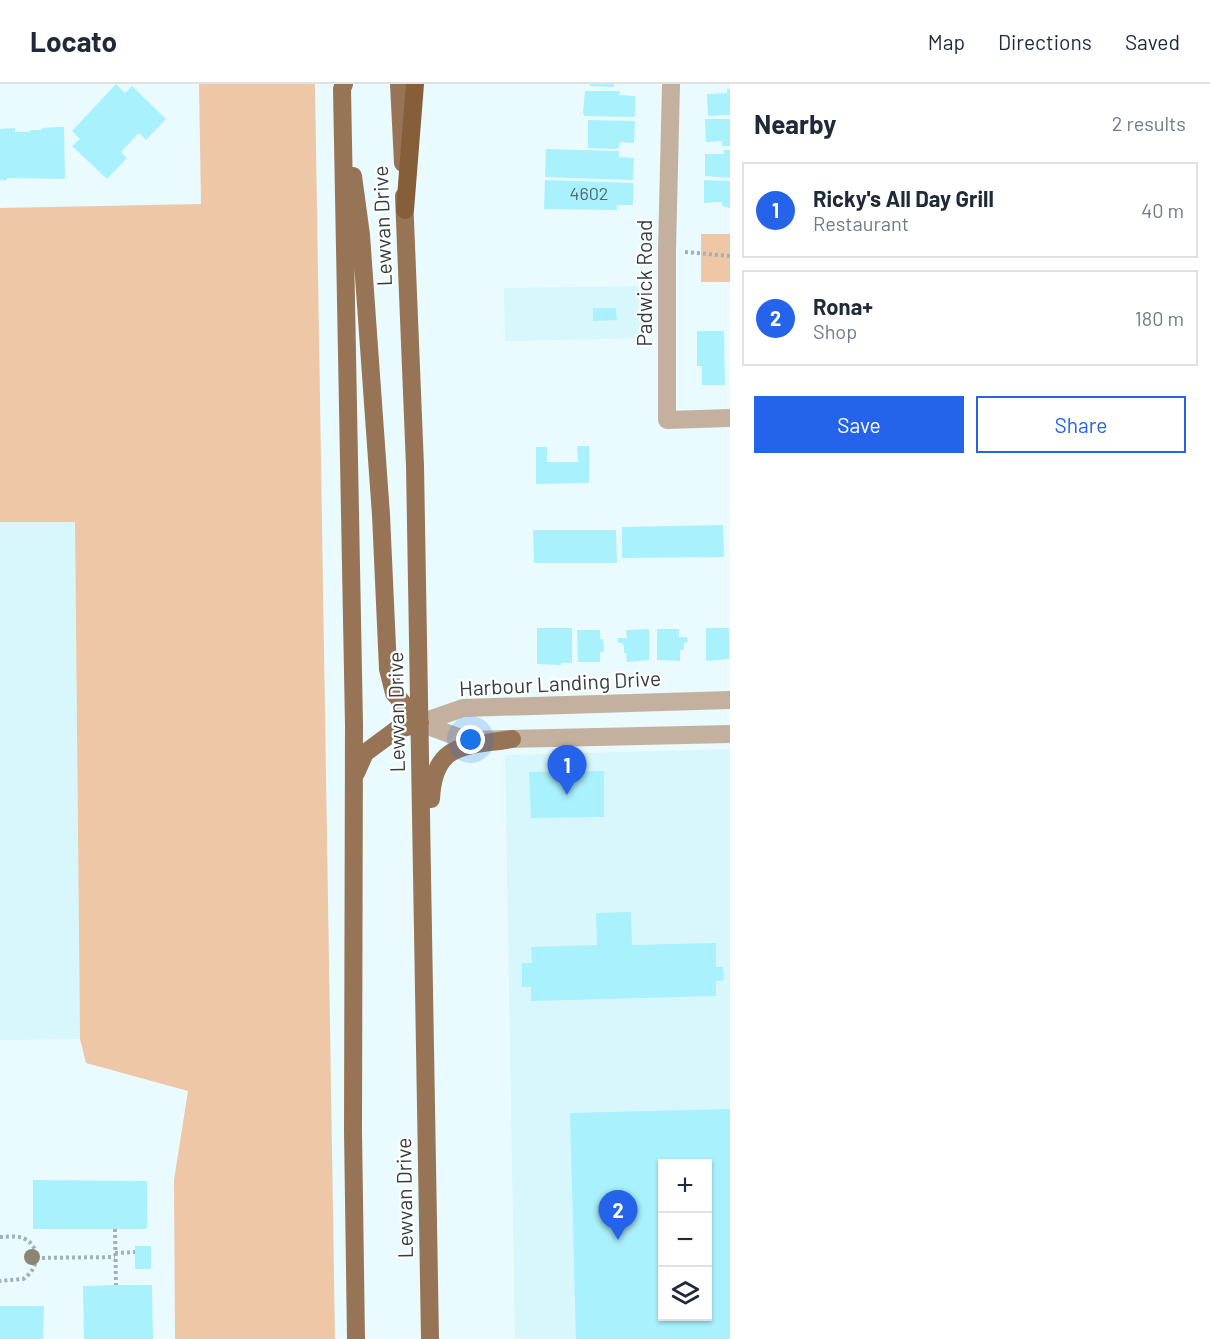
<!DOCTYPE html>
<meta charset="utf-8">
<style>
:root{--surface:#fff;--page:#f6f6f7;--text:#1f2937;--muted:#747a83;--line:#e0e1e3;--accent:#2563eb}
body{margin:0;font-family:Barlow,sans-serif;background:var(--page);color:var(--text)}
.controls{position:absolute;right:18px;bottom:18px;display:grid;overflow:hidden;border-radius:0px;box-shadow:0 2px 4px #0004}
.controls button{width:54px;height:54px;display:grid;place-items:center;padding:0;border:0;border-bottom:2px solid var(--line);background:var(--surface);color:var(--text);font:30px sans-serif}
.you{position:absolute;left:471px;top:656px;width:21px;height:21px;margin:-15px;border:4px solid #fff;border-radius:50%;background:#1a73e8;box-shadow:0 0 0 9px #1a73e833}
.badge{display:grid;place-items:center;width:39px;height:39px;border-radius:50%;background:var(--accent);color:#fff;font-size:20px;font-weight:700}
.pin{position:absolute;translate:-50% -50px;filter:drop-shadow(0 2px 3px #0008)}
.pin::after{content:'';position:absolute;top:32px;width:21px;height:18px;background:inherit;clip-path:polygon(0 0,100% 0,50% 100%)}
.list{margin:0;padding:0;list-style:none}
h2{display:flex;justify-content:space-between;align-items:center;height:78px;margin:0;padding:0 24px;font-size:26px}
h2 small{font-size:20px;font-weight:400;color:var(--muted)}
.list li{display:grid;grid-template-columns:39px 1fr auto;gap:18px;align-items:center;box-sizing:border-box;height:96px;margin:0 12px 12px;padding:0 12px;border:2px solid var(--line);border-radius:0px}
.list b{display:block;font-size:22px;white-space:nowrap}
.list p{margin:0;font-size:20px;white-space:nowrap;color:var(--muted)}
.list em{font-size:20px;font-style:normal;color:var(--muted)}
.actions{display:flex;gap:12px;padding:18px 24px}
.actions a{flex:1;padding:14px 0;border:2px solid var(--accent);border-radius:0px;text-align:center;font-size:21px;color:var(--accent)}
.actions .main{background:var(--accent);color:#fff}
.icon{flex:none;width:33px;height:33px;fill:none;stroke:currentColor;stroke-width:2;stroke-linecap:round;stroke-linejoin:round}
.map{position:relative;flex:none;width:730px;height:1255px;overflow:hidden}
header{display:flex;align-items:center;gap:36px;box-sizing:border-box;height:84px;padding:0 30px;background:var(--surface);border-bottom:2px solid var(--line)}
header strong{font-size:28px}
nav{display:flex;gap:33px;margin-inline-start:auto;font-size:21px}
main{display:flex}
aside{flex:1;background:var(--surface)}
.map>svg:first-child{display:block}
.built{fill:#d7f7fc;fill-rule:evenodd}
.green{fill:#eec7a6}
.building{fill:#a8f1fd;fill-rule:evenodd}
.lines{fill:none;stroke-linecap:round;stroke-linejoin:round}
.path{stroke:#a2b1b3;stroke-width:4;stroke-dasharray:3 3;stroke-linecap:butt}
.minor{stroke:#c4b09f;stroke-width:18}
.major{stroke:#987456;stroke-width:18}
.highway{stroke:#875e3a;stroke-width:18}
.tree{fill:#8c8474}
.labels{text-anchor:middle;stroke-width:4.5;stroke-linejoin:round;paint-order:stroke}
.number-label{font-size:18px;fill:#526b6e}
.street-label{font-size:21px;fill:#353e3f;stroke:#fff}
</style>
<header>
<strong>Locato</strong>
<nav><a>Map</a><a>Directions</a><a>Saved</a></nav>
</header>
<main>
<div class="map">
<svg width="730" height="1255" viewBox="0 0 730 1255">
<rect width="100%" height="100%" fill="#e9fbfe"/>
<path class="built" d="M644 202V254L505 257 504 204Z
M0 438H75L80 955 0 956Z
M730 665V1255H515L505 671ZM662 1080H708V1232H662Z"/>
<path class="green" d="M199 0H315L335 1255H175L174 1096 188 1007 86 979 80 955 75 438H0V124L201 120Z
M730 150V198H701V150Z"/>
<path class="building" d="M116 0 125 9 132 2 166 35 146 56 139 49 121 68 127 74 107 95 72 62 80 55 72 47Z
M590 0H614V3L590 2Z
M727 5H730V31L708 32 707 10 727 9Z
M585 7H620L619 11 635 12V33L584 32 583 28Z
M705 35H730V62H722V57L706 58Z
M588 36 635 37 634 59 620 58 619 64 615 65 588 64Z
M59 43H64L65 95 7 94V96H0V45L15 44V48H30V46H42V44Z
M546 65 619 67V73L634 74 633 96 545 93Z
M724 66H730V94L705 92V70H724Z
M545 96 633 99V121H617V126L544 125Z
M704 96 730 97V124L722 122V118L704 119Z
M593 224H616L617 236 593 237Z
M697 247H724L725 301H702V282H697Z
M577 362H589V399L536 400V363H547V378H578Z
M723 441 724 473 622 474V443Z
M533 446H616L617 479H534Z
M537 544H572V579H561V581L537 580Z
M706 544H729V575L706 577Z
M649 545V576L627 578 626 569H624V562L622 559H618V554H627L626 546Z
M657 545H679V553H687L688 558 684 559V565L680 567V577L657 576Z
M577 546H600V555H603L604 568H600V578H578Z
M604 687V733L531 734 529 688Z
M631 828 632 861 716 859V883H723L724 896 716 897V912L531 917V903H522V879H532L531 863 597 861 596 829Z
M730 1025V1255H576L570 1029ZM662 1080H708V1232H662Z
M33 1096 147 1097V1145H33Z
M135 1162H151V1185H135Z
M116 1201H152L153 1255H84L83 1202Z
M0 1222H44L43 1255H0Z"/>
<g class="lines">
<path class="path" d="M685 168 730 172
M115 1145 116 1201
M0 1153C8 1153 17 1151 25 1155 42 1164 38 1186 23 1195L0 1197
M115 1169 135 1168
M36 1174 115 1173"/>
<path class="minor" d="M671 0 667 166V336L730 334
M420 639 466 656 730 650
M420 639 463 624 730 616"/>
<path class="major" d="M344 0 342 5 354 641 353 1047 356 1255
M399 0 403 79
M353 92 361 151 381 431 388 585 394 609 420 639
M404 112 415 382 430 1255
M356 689 365 669 396 646 420 639
M431 715C434 657 466 663 512 655"/>
<path class="highway" d="M405 126 415 0"/>
</g>
<circle class="tree" cx="32" cy="1173" r="8"/>
<g class="labels">
<g class="number-label">
<text x="589" y="116">4602</text>
</g>
<g class="street-label">
<text transform="translate(383 142) rotate(-92)" y="7">Lewvan Drive</text>
<text transform="translate(645 199) rotate(-90)" y="7">Padwick Road</text>
<text transform="translate(560 600) rotate(-3)" y="7">Harbour Landing Drive</text>
<text transform="translate(397 628) rotate(-91)" y="7">Lewvan Drive</text>
<text transform="translate(405 1114) rotate(-91)" y="7">Lewvan Drive</text>
</g>
</g>
</svg>
<div class="controls">
<button>+</button>
<button>−</button>
<button><svg class="icon" aria-label="layers" viewBox="0 0 24 24"><path d="M12 4l9 5-9 5-9-5zM3 14l9 5 9-5"/></svg></button>
</div>
<div class="you"></div>
<div class="pin badge" style="left:567px;top:711px">1</div>
<div class="pin badge" style="left:618px;top:1156px">2</div>
</div>
<aside>
<h2>Nearby<small>2 results</small></h2>
<ul class="list">
<li><span class="badge">1</span><div><b>Ricky's All Day Grill</b><p>Restaurant</p></div><em>40 m</em></li>
<li><span class="badge">2</span><div><b>Rona+</b><p>Shop</p></div><em>180 m</em></li>
</ul>
<div class="actions"><a class="main">Save</a><a>Share</a></div>
</aside>
</main>
